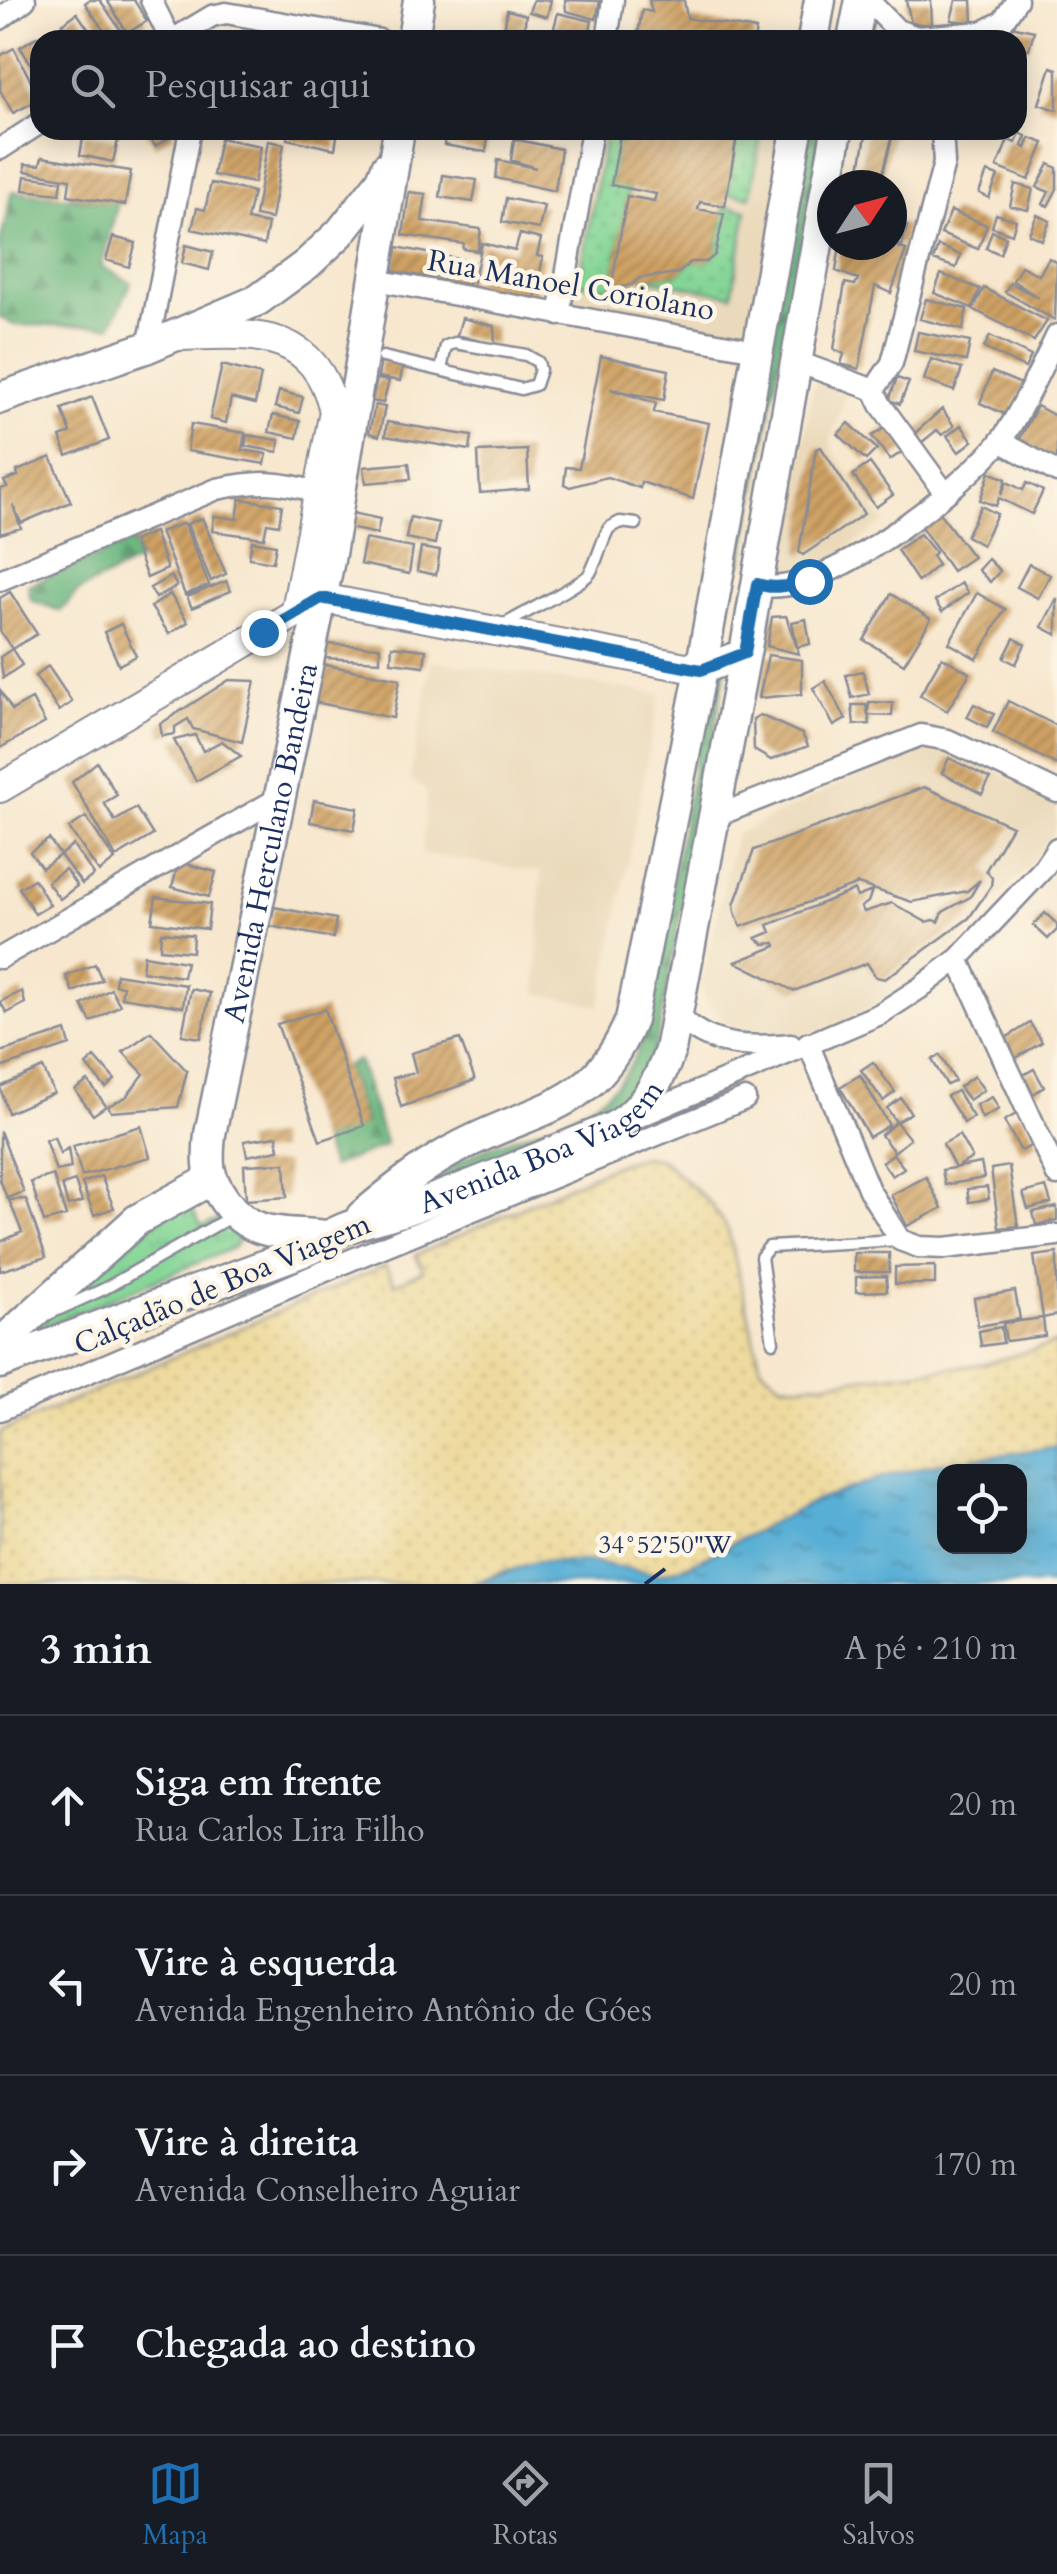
<!DOCTYPE html>
<html lang="pt">
<meta charset="utf-8">
<style>
:root{--surface:#171b24;--page:#242831;--text:#f1f3f6;--muted:#9ea1a6;--line:#363941;--accent:#1f6fb2}
body{margin:0;font-family:Cardo,serif;background:var(--page);color:var(--text)}
.controls{position:absolute;right:30px;bottom:30px;display:grid;overflow:hidden;border-radius:20px;box-shadow:0 5px 25px #0003}
.controls button{width:90px;height:90px;display:grid;place-items:center;padding:0;border:0;border-bottom:2px solid var(--line);background:var(--surface);color:var(--text);font:50px sans-serif}
.compass{position:absolute;left:817px;top:170px;width:90px;height:90px;border-radius:50%;background:var(--surface);box-shadow:0 5px 25px #0003;rotate:54deg}
.stop{position:absolute;width:30px;height:30px;margin:-22px;border:8px solid #1f6fb2;border-radius:50%;background:#fff}
.stop.end{background:#1f6fb2;border-color:#fff;box-shadow:0 2px 10px #0008}
.list{margin:0;padding:0;list-style:none}
h2{display:flex;justify-content:space-between;align-items:center;height:130px;margin:0;padding:0 40px;font-size:42px}
h2 small{font-size:32px;font-weight:400;color:var(--muted)}
.list li{display:grid;grid-template-columns:65px 1fr auto;gap:30px;align-items:center;box-sizing:border-box;height:180px;padding:0 40px;border-top:2px solid var(--line)}
.list b{display:block;font-size:38px;white-space:nowrap}
.list p{margin:0;font-size:32px;white-space:nowrap;color:var(--muted)}
.list em{font-size:32px;font-style:normal;color:var(--muted)}
.icon{flex:none;width:55px;height:55px;fill:none;stroke:currentColor;stroke-width:2;stroke-linecap:round;stroke-linejoin:round}
.map{position:relative;flex:none;width:1057px;height:1584px;overflow:hidden}
.search{position:absolute;background:var(--surface);box-shadow:0 5px 25px #0003;left:30px;right:30px;top:30px;height:110px;display:flex;align-items:center;gap:25px;box-sizing:border-box;padding:0 35px;border-radius:30px;color:var(--muted);font-size:38px}
.sheet{height:850px;background:var(--surface)}
nav{display:flex;justify-content:space-around;align-items:center;box-sizing:border-box;height:140px;border-top:2px solid var(--line);background:var(--surface);font-size:28px;color:var(--muted)}
nav a{display:grid;justify-items:center;gap:5px}
nav .on{color:var(--accent)}
.map>svg:first-child{display:block}
.built{fill:#ead9ba}
.grass{fill:url(#grass-dots);stroke:#50827a;stroke-width:2.5}
.forest{fill:url(#forest-firs);stroke:#44736e;stroke-width:2.5}
.sand{fill:url(#sand-dots);stroke:#84847e;stroke-width:2.5}
.park{fill:url(#park-tufts);stroke:#50827a;stroke-width:2.5}
.water{fill:url(#water-ripples);stroke:#3a6f9a;stroke-width:2.5;fill-rule:evenodd}
.building{fill:url(#building-hatch)}
.lines{fill:none;stroke-linecap:round;stroke-linejoin:round}
.lane-casing{stroke:#898b96;stroke-width:15}
.street-casing{stroke:#898b96;stroke-width:25}
.secondary-casing{stroke:#898b96;stroke-width:32}
.primary-casing{stroke:#898b96;stroke-width:35}
.lane{stroke:#fff;stroke-width:10}
.street{stroke:#fff;stroke-width:20}
.secondary{stroke:#fff;stroke-width:28}
.primary{stroke:#fff;stroke-width:30}
.route{stroke:#1f6fb2;stroke-width:12}
.ticks{fill:none;stroke:#1b2f5e;stroke-width:4}
.labels{text-anchor:middle;stroke-width:9;stroke-linejoin:round;paint-order:stroke}
.street-label{font-size:30px;fill:#1b2f5e;stroke:#fcf5e5}
.ticks-label{font-size:25px;text-anchor:middle;fill:#1b2f5e;stroke:#fcf5e5;stroke-width:9;stroke-linejoin:round;paint-order:stroke}
</style>
<div class="map">
<svg width="1057" height="1584" viewBox="0 0 1057 1584">
<defs>
<pattern id="grass-dots" width="8" height="8" patternUnits="userSpaceOnUse" patternTransform="scale(2.5)"><rect width="8" height="8" fill="#85d696"/><path d="M2 2h.1M6 6h.1" fill="none" stroke="#72b884" stroke-width="1.8" stroke-linecap="round"/></pattern>
<pattern id="forest-firs" width="22" height="20" patternUnits="userSpaceOnUse" patternTransform="scale(2.5)"><rect width="22" height="20" fill="#6cb77f"/><path d="M5 1l3.5 6h-7zM16 11l3.5 6h-7z" fill="#58956b"/></pattern>
<pattern id="sand-dots" width="8" height="8" patternUnits="userSpaceOnUse" patternTransform="scale(2.5)"><rect width="8" height="8" fill="#eeda9e"/><path d="M2 2h.1M6 6h.1" fill="none" stroke="#ccbb8a" stroke-width="1.8" stroke-linecap="round"/></pattern>
<pattern id="park-tufts" width="24" height="20" patternUnits="userSpaceOnUse" patternTransform="scale(2.5)"><rect width="24" height="20" fill="#85d696"/><path d="M3 7l-1-3M5 7V3M7 7l1-3M15 17l-1-3M17 17v-4M19 17l1-3" fill="none" stroke="#72b884"/></pattern>
<pattern id="water-ripples" width="26" height="14" patternUnits="userSpaceOnUse" patternTransform="scale(2.5)"><rect width="26" height="14" fill="#59afd5"/><path d="M2 4q2-2 4 0t4 0M15 11q2-2 4 0t4 0" fill="none" stroke="#498fb0"/></pattern>
<pattern id="building-hatch" width="6" height="6" patternUnits="userSpaceOnUse" patternTransform="scale(2.5)"><rect width="6" height="6" fill="#cfa163"/><path d="M-1 1l2-2M0 6l6-6M5 7l2-2" fill="none" stroke="#a78455"/></pattern>
</defs>
<rect width="100%" height="100%" fill="#fcf5e5"/>
<filter id="ink" filterUnits="userSpaceOnUse"><feTurbulence type="fractalNoise" baseFrequency=".01" numOctaves="2"/><feDisplacementMap in="SourceGraphic" scale="20" xChannelSelector="R" yChannelSelector="G"/><feConvolveMatrix kernelMatrix="1 2 1 2 8 2 1 2 1" color-interpolation-filters="sRGB"/></filter>
<filter id="wash" filterUnits="userSpaceOnUse"><feTurbulence type="fractalNoise" baseFrequency=".0048" numOctaves="4" result="noise"/><feDisplacementMap in="SourceGraphic" scale="40" xChannelSelector="R" yChannelSelector="G"/><feGaussianBlur stdDeviation="2.25" result="paint"/><feColorMatrix in="noise" values="0 0 0 0 0 0 0 0 0 0 0 0 0 0 0 0 0 1.4 0 .05"/><feComposite in="paint" operator="in"/></filter>
<g filter="url(#wash)">
<rect width="100%" height="100%" fill="#f7e7ce"/>
<path class="built" d="M593 130H793L754 342 565 308Z
M816 374 849 385 831 439 832 450 884 522 816 572 794 574 782 565Z
M432 661 660 694 600 1006 537 993 541 872 422 854 427 792 410 779Z
M933 746 957 751 1057 803V826L1031 863 952 950 876 1007 799 1039 743 1035 732 1030 704 1000 702 982 736 834 902 755Z"/>
<path class="grass" d="M606 130H621L611 184 629 188 611 289 579 283Z
M738 130H762L750 197 727 193Z
M725 206 747 210 732 295 640 278 679 273 690 262 709 260 716 251Z"/>
<path class="forest" d="M807 130H822L742 562 730 584Z
M12 191C48 197 81 197 118 203L101 266 131 283 111 326 14 325 0 317V244Z
M133 541 140 560 77 592 61 611 31 600 28 585Z
M726 667 659 1031C642 1104 595 1120 532 1146 496 1160 459 1174 421 1186 441 1174 461 1159 482 1150 559 1118 622 1115 647 1025L710 674Z
M358 1060 386 1145 331 1167 322 1140 365 1124 346 1066Z"/>
<path class="sand" d="M644 1156 663 1160 711 1204 728 1230 761 1367 780 1383 802 1385 984 1364 1057 1343V1447L940 1463 882 1478 816 1501 684 1567 658 1574 590 1562 503 1571 472 1584H0V1432L385 1266 395 1284 423 1271 416 1255 622 1162Z"/>
<path class="park" d="M186 1198 202 1227 226 1216 238 1241 233 1248 10 1341Z"/>
<path class="water" d="M1057 1447V1584H472L535 1562H590L658 1574 685 1567 816 1501 882 1478 940 1463ZM944 1471H1020V1546H944Z"/>
<g id="blocks">
<path class="building" d="M89 0H100L122 32 110 40 85 3Z
M107 0H134L147 21 127 33Z
M533 0H551L547 17 529 12Z
M565 0 600 1 596 19 566 11Z
M649 0H684L687 18 756 30 754 40H637L642 10 652 12Z
M906 0H931L932 25 911 23Z
M956 0H972L973 23 951 20Z
M507 10 526 15 523 39 504 32Z
M77 13 96 40H73L62 24Z
M558 13 592 21 588 40H568L552 35Z
M1011 26 1034 31 1029 49 1017 46V40H1008Z
M38 36 40 39V78L20 47Z
M14 48 40 99 13 113 0 90V56Z
M1051 67 1057 69V110L1039 104Z
M145 130H172L174 135 155 146Z
M288 130H338L335 149 287 139Z
M445 130H489L486 152 444 145Z
M621 130H738L725 206 700 202 698 209 724 214 715 255 706 262H690L679 273 640 278 631 285 611 289 627 196 654 201 656 194 611 185Z
M867 130H894L880 185H857Z
M84 133 118 140 113 162 80 155Z
M1020 133 1026 136 1022 146 1026 148 1030 138 1044 143 1029 180 997 167 1008 140 1016 143Z
M220 138 261 146 254 183 213 175Z
M514 139 561 149 555 191 496 178 498 160 536 168 511 160Z
M268 141 284 144 271 219 255 216Z
M42 157 131 171 125 205 68 195 70 179 25 171V164L40 165Z
M1049 164 1057 168V189L1048 206 1043 204 1049 192 1037 187Z
M987 172 998 176 989 198 979 193Z
M443 175 477 180 473 202 440 197Z
M25 176 62 181 60 194 23 190Z
M211 183 253 192 247 220 268 224 264 245 192 229 197 208 205 210Z
M1015 184 1033 189 1028 210 1010 206Z
M409 192 426 194 422 221 481 229 478 251 463 249 464 244 403 235Z
M506 198 544 206 539 229 502 222Z
M951 211 987 225 978 249 941 234Z
M996 214 1016 220 1012 234 992 227Z
M1037 215 1050 221 1042 240 1029 234Z
M892 221 907 226 902 246 892 242Z
M992 231 1006 237 1000 254 986 248Z
M520 234 541 239 537 256 543 257 534 303 472 289 482 243 515 251Z
M113 237 136 243 129 267 106 260Z
M186 245 213 252 209 270 182 263Z
M840 245H893L906 250 891 293 875 286 859 369 841 364 844 354 834 349 845 283 855 285 858 279 836 271Z
M938 246 961 255 956 268 933 260Z
M397 247 473 262 468 285 393 271Z
M1049 258 1057 263 1055 320 1005 292 1010 283 1039 298 1013 281 1021 266 1039 275Z
M941 274 980 289 972 308 934 293Z
M984 288 1047 321 1034 341 973 309Z
M926 299 967 309 963 330 920 319Z
M462 318 494 326 495 345 457 335Z
M918 332 970 342 966 361 914 351Z
M990 336 1031 356 1025 368 984 348Z
M601 356 669 370 664 400 610 389 656 403 654 412 709 423 693 499 641 482 640 488 607 477 570 487 564 484 566 467 579 468Z
M931 359 962 369 954 391 924 380Z
M381 360 403 365 400 381 378 377Z
M222 365 261 375 255 404 231 398 226 423 210 419Z
M992 372 1024 385 1011 417 980 403Z
M897 378 909 382 900 404 889 400Z
M377 379 389 381 383 403 372 401Z
M279 391 303 397 299 413 275 407Z
M92 397 109 440 67 456 60 437 71 433 62 409Z
M375 405 385 407 379 436 369 433Z
M1037 406 1057 417V462L1019 440Z
M942 409 954 426 942 435 937 430 921 443 914 434Z
M273 415 300 421 297 438 269 432Z
M387 422 472 436 470 450 385 436Z
M849 423 877 449 866 460 838 434Z
M191 424 245 433 242 450 267 454 265 464 187 451Z
M889 425 906 449 890 460 872 436Z
M961 425 973 441 959 452 947 436Z
M247 435 279 440 278 452 245 446Z
M821 447 864 514 803 555 799 552 816 449Z
M527 450 529 489 480 493 478 452Z
M51 457 71 502 21 523 13 505 21 528 0 534V489L7 487 4 481 18 476 17 471Z
M409 463 411 479 366 483 364 467Z
M870 463 893 495 876 507 853 475Z
M990 472 1006 479 1001 495 1007 482 1023 490 1027 483 1043 491 1032 514 999 498 996 506 980 500Z
M240 499 282 505 279 525 267 523 264 538 212 531 214 516 237 519Z
M981 506 997 514 982 545 966 536Z
M938 511 973 557 952 571 919 524Z
M352 513 380 519 377 534 349 528Z
M410 517 439 523 435 544 406 538Z
M202 518 226 574 211 581 187 524Z
M184 523 209 585 185 595 160 532Z
M154 532 167 569 147 578 133 541Z
M920 534 935 552 932 556 938 565 918 582 897 550Z
M365 539 413 548 409 574 360 564Z
M252 541 276 545 273 562 249 558Z
M421 548 440 551 436 575 417 571Z
M988 559 1000 571 990 582 978 570Z
M1029 564 1050 575 1038 598 1017 587Z
M171 576 177 586 156 598 150 588Z
M226 581 231 591 192 608 187 597Z
M961 583 968 593 942 612 935 601Z
M10 592 37 634 12 649 22 665 3 678 0 657 12 649 0 631V598Z
M977 593 1005 609 977 659 949 643Z
M170 594 188 622 169 634 151 607Z
M891 594 931 619 904 664 864 640Z
M1057 598V635L1042 627Z
M786 616 797 647 799 654 767 646 772 617Z
M806 619 810 644 797 647 792 622Z
M121 624 136 656 119 665 104 632Z
M1014 638 1025 644 1016 664 1004 658Z
M324 644 380 647V661L324 658Z
M392 646 426 650 424 666 391 662Z
M768 655 802 660V694L759 698Z
M942 657 970 673 947 711 920 695Z
M321 664 400 679 393 718 314 702Z
M48 666 72 702 59 711 35 676Z
M863 671 869 694 852 698 846 675Z
M229 680 255 681 242 742 193 729 188 719 175 727V734L162 736 160 724Z
M825 681 846 719 834 726 813 688Z
M0 690 12 710 32 699 45 723 0 748Z
M1008 701 1057 726V765L993 732Z
M869 702 893 703 892 716 868 715 870 724 854 725 852 705H866L868 715Z
M974 704 994 714 987 727 967 717Z
M760 715 802 734 808 746 771 760 754 750 753 719Z
M195 735 203 751 222 741 241 756 196 781 174 740Z
M949 758 990 779 982 794 942 773Z
M97 762 117 795 104 803 115 821 136 808 153 835 116 857 72 782Z
M924 787 1012 826 986 870 992 878 991 886 969 918 885 979 876 977 867 963 794 991 736 962 776 946 775 943 764 944 756 938 771 932 768 925 854 890 857 897 872 891 868 902 861 907 864 912 892 903 926 922 934 920 939 922 943 912 970 897 980 880 967 891 912 902 858 884 741 927 735 912 734 905 754 850Z
M314 800 358 808 354 830 310 822Z
M86 817 115 860 99 872 69 828Z
M49 839 60 855 42 868 30 852Z
M73 845 94 875 82 884 60 855Z
M179 862 216 872 209 897 172 887Z
M65 869 77 886 60 899 47 882Z
M34 879 50 905 35 914 19 888Z
M156 897 210 904 207 929 152 922Z
M274 907 336 919 333 938 270 926Z
M1045 913 1057 924V930L1048 939 1033 925Z
M161 932 193 935 192 952 160 949Z
M144 955 186 962 183 977 142 971Z
M95 964 102 980 73 992 66 976Z
M116 974 186 985 183 1007 121 997 123 986 115 985Z
M111 989 120 1005 91 1022 82 1005Z
M191 989 210 993 201 1038 182 1035Z
M22 991 25 1003 7 1013 0 1002Z
M325 1009 364 1126 320 1141 277 1024Z
M1030 1023 1042 1042 1013 1060 1001 1041Z
M66 1031 70 1045 0 1068V1052Z
M151 1032 187 1071 178 1107 111 1112 108 1106 126 1097 144 1074 123 1052Z
M460 1039 475 1080 401 1107 393 1078 416 1072 411 1053Z
M940 1055 955 1081 947 1085 932 1060Z
M95 1057 115 1080 106 1088 86 1065Z
M873 1062 895 1092 883 1101 861 1070Z
M43 1068 54 1093 8 1113 0 1087Z
M1034 1069 1044 1087 1033 1094 1023 1075Z
M860 1075 889 1125 869 1137 840 1087Z
M974 1076 984 1090 969 1100 959 1087Z
M88 1081 106 1106 93 1115 75 1090Z
M957 1091 973 1117 964 1123 947 1096Z
M992 1097 999 1109 982 1118 976 1105Z
M901 1098 911 1113 896 1122 887 1108Z
M1020 1112 1038 1142 1021 1151 1004 1121Z
M896 1122 910 1139 894 1152 881 1135Z
M141 1126 150 1157 82 1176 73 1146Z
M0 1131 24 1192 7 1198 0 1180Z
M959 1135 972 1158 955 1168 943 1144Z
M277 1136 279 1150 247 1156 244 1141Z
M54 1137 60 1154 68 1148 71 1168 56 1171 45 1140Z
M893 1154 904 1168 892 1176 882 1162Z
M285 1163 287 1197 246 1200 244 1165Z
M981 1163 984 1178 945 1185 942 1170Z
M1009 1166 1018 1226 999 1228 991 1169Z
M53 1175 66 1216 44 1222 31 1182Z
M101 1176 114 1208 94 1215 82 1183Z
M926 1177 942 1208 907 1226 891 1195Z
M75 1181 82 1202 68 1206 62 1185Z
M987 1187 989 1199 969 1202 967 1189Z
M1046 1187 1051 1203 1028 1209 1023 1193Z
M26 1199 46 1257 0 1271V1242L22 1232 9 1200Z
M1057 1207V1220L1036 1225 1033 1212Z
M854 1253H889V1272H854Z
M1057 1253V1315L1043 1318 1034 1256Z
M935 1266V1284H895V1267Z
M886 1276 887 1291 856 1292V1277Z
M1015 1291 1020 1319 978 1326 974 1298Z
M1043 1318 1045 1336 1006 1341 1003 1323Z
M1001 1327 1003 1343 981 1346 979 1331Z"/>
</g>
</g>
<g filter="url(#ink)">
<use href="#blocks" fill-opacity="0" stroke="#898b96" stroke-width="2.5"/>
<g class="lines">
<g class="lane-casing">
<path id="lane" d="M383 357 521 389 535 385 540 370 538 362 526 355 455 343 446 346 441 370
M500 627C516 617 586 582 590 573 598 559 601 542 609 528L620 522 636 524
M49 1314 104 1289 232 1216
M773 1342 761 1257 769 1247 899 1240"/>
</g>
<g class="street-casing">
<path id="street" d="M151 0 171 40
M868 0 897 30 917 37 983 32 1003 21 1017 0
M0 19 25 0
M172 40 212 16 226 13 380 40
M607 40 613 0
M0 149 40 123
M375 280 756 350
M559 315 592 130
M148 347 190 130
M795 361 874 390 892 363 944 163 942 130
M874 390 881 405 945 493
M1000 441 1057 472
M0 580 217 489C259 480 280 481 320 493
M757 584C817 605 961 488 999 443 1018 419 1043 364 1057 335
M714 817 921 735 948 740 1057 792
M0 958 277 799
M958 959 1057 1175
M676 1014C709 1048 747 1048 791 1044
M808 1043 869 1190 900 1240 919 1247 945 1248 1057 1235
M633 1119 880 1014 920 988 958 959 1042 870 1057 848
M0 1410 353 1259 745 1099"/>
</g>
<g class="secondary-casing">
<path id="secondary" d="M178 336C250 334 314 325 334 411L296 610
M0 788 321 598 701 670 745 653"/>
</g>
<g class="primary-casing">
<g id="primary">
<path d="M413 40 419 0"/>
<path d="M813 40 820 0"/>
<path d="M853 40 861 0"/>
<path d="M0 398 148 347 258 300 307 264 340 233 382 180 387 167"/>
<path d="M362 1216C393 1190 426 1163 463 1145 540 1105 594 1110 631 1020L701 670 797 130"/>
<path id="s1" d="M326 1236C285 1231 252 1239 225 1201 207 1176 207 1165 210 1134L329 560 399 130"/>
<path d="M0 1344 137 1220 210 1180"/>
<path id="s2" d="M0 1363 312 1248C338 1225 372 1221 404 1210 474 1186 543 1156 612 1128 642 1113 660 1080 670 1050L745 653 837 130"/>
</g>
</g>
<use href="#lane" class="lane"/>
<use href="#street" class="street"/>
<use href="#secondary" class="secondary"/>
<use href="#primary" class="primary"/>
</g>
</g>
<g class="lines" filter="url(#ink)">
<path class="route" d="M263 632 321 598 701 670 745 653 757 584C774 590 791 585 809 581"/>
</g>
<path class="ticks" d="M645 1584 665 1569"/>
<g class="labels">
<g class="street-label">
<text transform="translate(571 285) rotate(10)" y="10">Rua Manoel Coriolano</text>
<text dy="10" stroke="none"><textPath href="#s1" startOffset="480">Avenida Herculano Bandeira</textPath></text>
<text dy="10" stroke="none"><textPath href="#s2" startOffset="585">Avenida Boa Viagem</textPath></text>
<text transform="translate(222 1284) rotate(-23)" y="10">Calçadão de Boa Viagem</text>
</g>
</g>
<g class="ticks-label">
<text x="665" y="1553">34°52'50"W</text>
</g>
</svg>
<div class="controls">
<button><svg class="icon" aria-label="locate" viewBox="0 0 24 24"><circle cx="12" cy="12" r="6"/><path d="M12 2v4M12 18v4M2 12h4M18 12h4"/></svg></button>
</div>
<svg class="compass" viewBox="-18 -18 36 36"><path d="M0-13l5 13h-10z" fill="#e53935"/><path d="M0 13l5-13h-10z" fill="#9ea1a6"/></svg>
<div class="stop" style="left:809px;top:581px"></div>
<div class="stop end" style="left:263px;top:632px"></div>
<div class="search"><svg class="icon" aria-label="search" viewBox="0 0 24 24"><circle cx="10" cy="10" r="6"/><path d="M15 15l6 6"/></svg>Pesquisar aqui</div>
</div>
<section class="sheet">
<h2>3 min<small>A pé · 210 m</small></h2>
<ul class="list">
<li><svg class="icon" aria-label="ahead" viewBox="0 0 24 24"><path d="M12 20V5M6 11l6-6 6 6"/></svg><div><b>Siga em frente</b><p>Rua Carlos Lira Filho</p></div><em>20 m</em></li>
<li><svg class="icon" aria-label="left" viewBox="0 0 24 24"><path d="M17 20v-9H6M10 6l-5 5 5 5"/></svg><div><b>Vire à esquerda</b><p>Avenida Engenheiro Antônio de Góes</p></div><em>20 m</em></li>
<li><svg class="icon" aria-label="right" viewBox="0 0 24 24"><path d="M7 20v-9h11M14 6l5 5-5 5"/></svg><div><b>Vire à direita</b><p>Avenida Conselheiro Aguiar</p></div><em>170 m</em></li>
<li><svg class="icon" aria-label="arrive" viewBox="0 0 24 24"><path d="M6 21V4h12l-3 4 3 4H6"/></svg><div><b>Chegada ao destino</b></div></li>
</ul>
</section>
<nav>
<a class="on"><svg class="icon" aria-label="map" viewBox="0 0 24 24"><path d="M3 6l6-2 6 2 6-2v14l-6 2-6-2-6 2zM9 4v14M15 6v14"/></svg>Mapa</a>
<a><svg class="icon" aria-label="directions" viewBox="0 0 24 24"><path d="M12 3l9 9-9 9-9-9zM9 14v-3h6M13 9l2 2-2 2"/></svg>Rotas</a>
<a><svg class="icon" aria-label="saved" viewBox="0 0 24 24"><path d="M7 4h10v16l-5-4-5 4z"/></svg>Salvos</a>
</nav>
